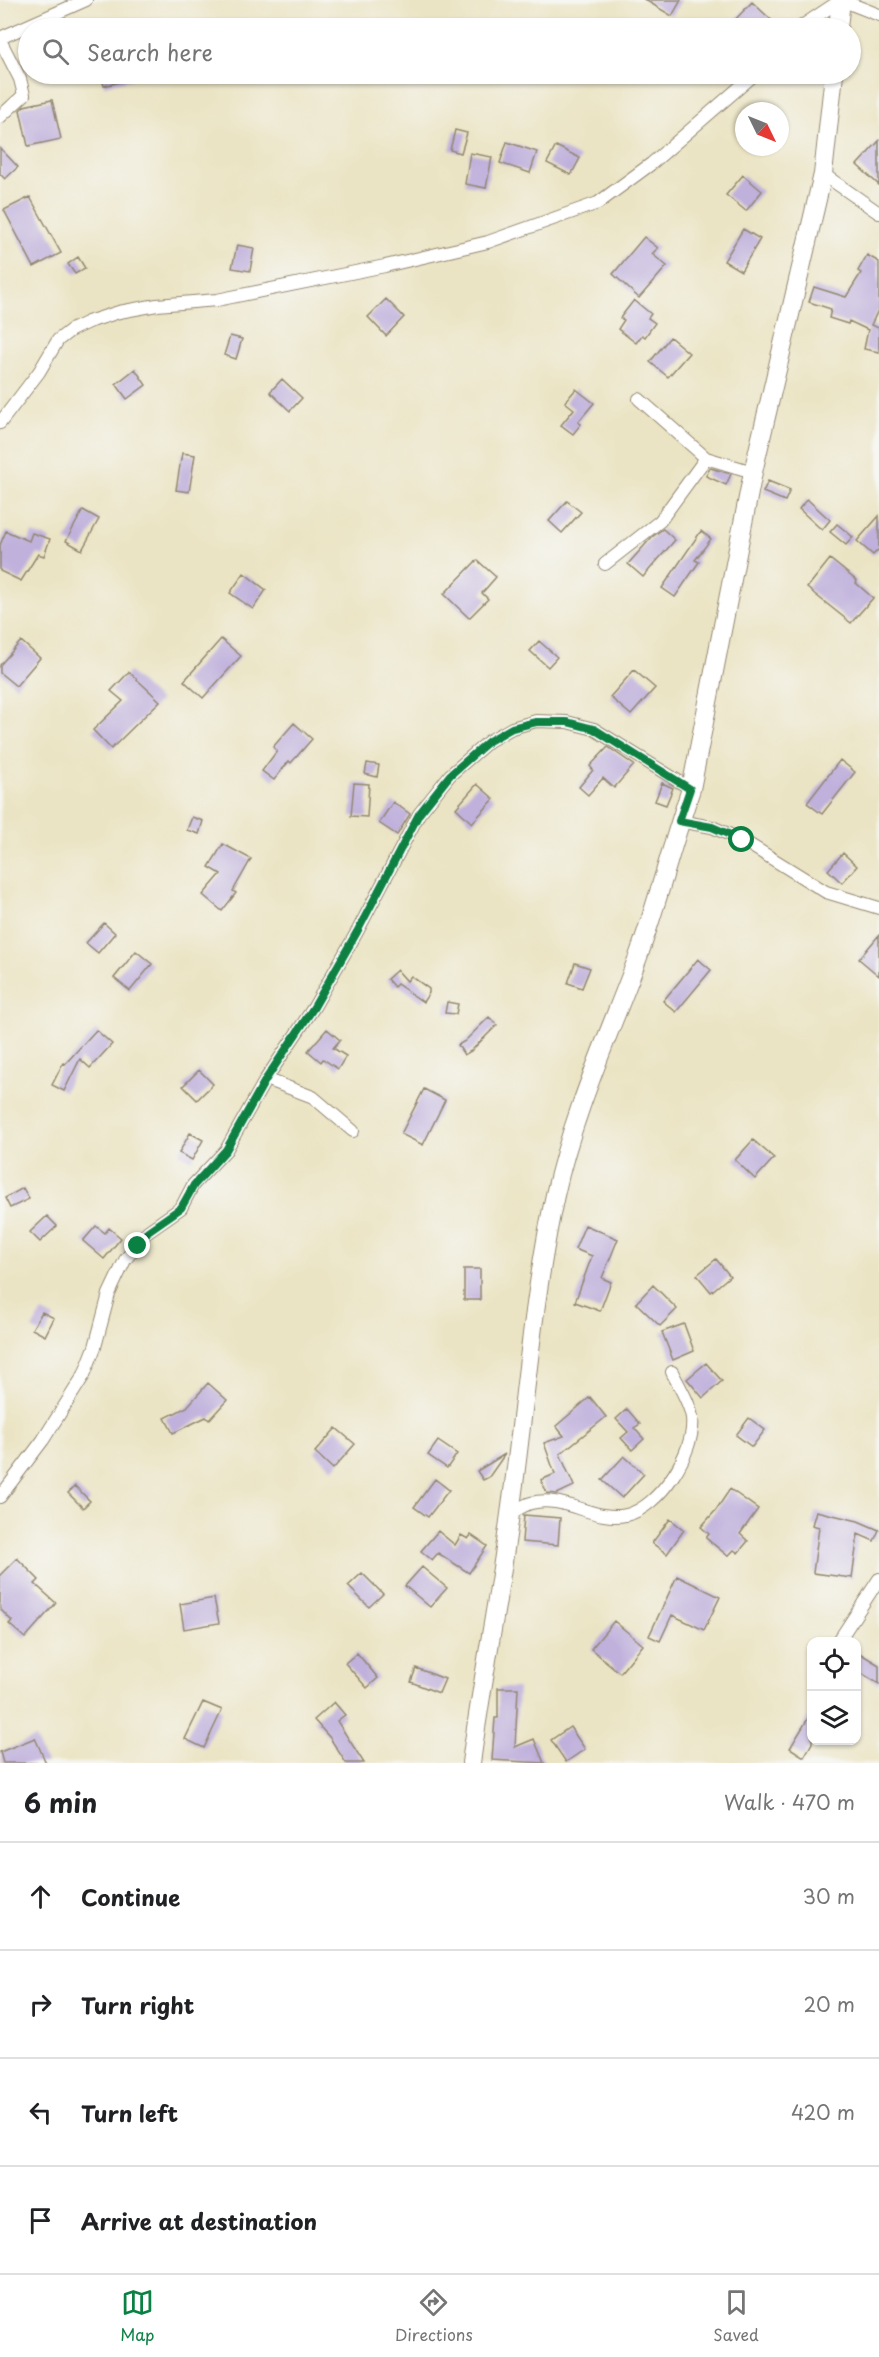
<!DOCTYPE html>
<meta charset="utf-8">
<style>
:root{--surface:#fff;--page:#f2f2f2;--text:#202124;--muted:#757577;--line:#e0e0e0;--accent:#0b8043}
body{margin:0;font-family:"Playpen Sans",sans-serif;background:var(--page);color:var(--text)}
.controls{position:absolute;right:18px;bottom:18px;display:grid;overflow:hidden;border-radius:12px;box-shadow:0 2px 4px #0004}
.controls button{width:54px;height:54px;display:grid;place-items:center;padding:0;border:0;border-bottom:2px solid var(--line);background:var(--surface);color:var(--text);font:30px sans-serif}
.compass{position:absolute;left:735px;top:102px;width:54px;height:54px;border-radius:50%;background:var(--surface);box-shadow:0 2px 4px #0004;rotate:133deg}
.stop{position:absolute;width:18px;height:18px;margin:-14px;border:4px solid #0b8043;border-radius:50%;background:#fff}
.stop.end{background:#0b8043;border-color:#fff;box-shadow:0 2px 6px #0008}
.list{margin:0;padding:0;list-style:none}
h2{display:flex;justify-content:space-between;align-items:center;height:78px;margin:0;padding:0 24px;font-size:26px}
h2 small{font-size:20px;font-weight:400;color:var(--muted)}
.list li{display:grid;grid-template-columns:39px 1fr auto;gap:18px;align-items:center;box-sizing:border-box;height:108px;padding:0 24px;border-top:2px solid var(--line)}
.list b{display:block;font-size:22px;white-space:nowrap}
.list em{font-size:20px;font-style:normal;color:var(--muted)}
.icon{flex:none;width:33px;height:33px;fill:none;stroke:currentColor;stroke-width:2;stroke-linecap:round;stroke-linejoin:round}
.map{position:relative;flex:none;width:879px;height:1763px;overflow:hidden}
.search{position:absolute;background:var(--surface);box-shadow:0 2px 4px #0004;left:18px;right:18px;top:18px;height:66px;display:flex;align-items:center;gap:15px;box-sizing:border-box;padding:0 21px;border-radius:33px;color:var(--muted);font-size:22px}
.sheet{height:510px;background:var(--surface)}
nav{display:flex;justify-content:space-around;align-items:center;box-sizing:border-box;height:84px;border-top:2px solid var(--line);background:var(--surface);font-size:16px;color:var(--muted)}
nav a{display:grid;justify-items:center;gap:3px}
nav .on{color:var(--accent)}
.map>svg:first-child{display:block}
.building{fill:#bfb0dc}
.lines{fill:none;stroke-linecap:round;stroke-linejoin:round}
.street-casing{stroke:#938771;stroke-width:14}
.secondary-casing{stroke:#938771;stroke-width:20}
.street{stroke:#fff;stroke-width:12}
.secondary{stroke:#fff;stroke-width:18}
.route{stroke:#0b8043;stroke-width:8}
</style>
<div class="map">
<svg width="879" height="1763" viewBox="0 0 879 1763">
<rect width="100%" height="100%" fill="#f6f6f2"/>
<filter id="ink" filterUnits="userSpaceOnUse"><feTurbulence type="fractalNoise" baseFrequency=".0167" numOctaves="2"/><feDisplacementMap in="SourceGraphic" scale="12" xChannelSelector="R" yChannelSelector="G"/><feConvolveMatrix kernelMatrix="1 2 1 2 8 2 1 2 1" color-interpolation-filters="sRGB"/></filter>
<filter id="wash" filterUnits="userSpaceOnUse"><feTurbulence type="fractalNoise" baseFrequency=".008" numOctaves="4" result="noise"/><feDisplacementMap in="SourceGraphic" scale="24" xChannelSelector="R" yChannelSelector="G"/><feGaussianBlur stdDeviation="1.35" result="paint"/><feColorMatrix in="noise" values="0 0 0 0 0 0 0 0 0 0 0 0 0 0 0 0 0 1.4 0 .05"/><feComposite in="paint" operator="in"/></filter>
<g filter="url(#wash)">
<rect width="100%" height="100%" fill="#ebe4c4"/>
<g id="blocks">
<path class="building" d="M645 0H681L672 16Z
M752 2 780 28H727Z
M101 74H137L138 77 104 86Z
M52 100 61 139 28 146 20 110 24 106Z
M455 130 467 133 461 153 450 150Z
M879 141V185L857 165Z
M507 142 537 152 530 173 500 163Z
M556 146 580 158 571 175 547 163Z
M0 148 18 167 5 179 0 174Z
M470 153 492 157 486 188 465 184Z
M743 175 762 191 746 211 726 195Z
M30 197 61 253 34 267 4 210Z
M743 229 760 239 741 271 724 261Z
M644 237 658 248 652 254 667 266 639 298 613 274Z
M237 245 254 248 250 271 232 268Z
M867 255 879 262V308L871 325 879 328V352L864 349 868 330 849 321 848 324 829 318 831 309 809 302 814 287 846 297 861 273 858 271Z
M78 257 85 268 75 274 68 264Z
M386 299 404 317 386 336 368 317Z
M634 300 651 314 648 318 655 323 645 337 642 335 636 343 618 329 624 320 620 318Z
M230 336 242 339 236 359 224 355Z
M670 337 689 353 668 377 650 362Z
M135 369 146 385 127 399 116 384Z
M282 379 302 398 290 411 270 392Z
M576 389 594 403 578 422 581 424 573 434 561 425 574 409 565 402Z
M182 453 195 455 189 492 176 490Z
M710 468 731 474 726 485 706 476Z
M768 481 790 490 785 501 763 492Z
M807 499 830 520 822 530 799 509Z
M567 501 581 512 562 533 549 521Z
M83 510 99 519 82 550 66 541Z
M879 516V549L873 555 857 541Z
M837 524 853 537 846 545 830 532Z
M663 529 675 540 643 577 628 564 652 537Z
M6 531 29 541 32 533 50 539 44 556 38 554 21 581 0 571V545Z
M701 531 711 539 695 560 699 562 675 597 662 588Z
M830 559 857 581 856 583 873 598 851 623 807 588Z
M477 560 496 577 482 593 488 599 469 618 444 594Z
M244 573 266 590 253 609 230 593Z
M221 639 241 656 203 698 184 681Z
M21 641 40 658 16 686 0 673V665Z
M539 641 557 657 548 667 530 651Z
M634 670 655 688 631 715 610 697Z
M129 672 160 701 111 749 93 730 123 701 111 691Z
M294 723 312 739 291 763 289 761 274 780 262 771 277 751 273 747Z
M608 747 634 765 614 788 603 778 588 795 579 787 593 770 590 766Z
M840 760 855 772 822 814 807 803Z
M367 763 379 765 377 777 365 774Z
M354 783 369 784 367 817 351 816Z
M662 783 673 788 666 805 655 801Z
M477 784 494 799 472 823 456 808Z
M393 802 410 814 397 835 379 823Z
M192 817 203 821 199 834 187 830Z
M223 844 251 859 233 891 236 893 222 911 203 895 221 874 209 867Z
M843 853 857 866 842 883 828 870Z
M104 923 115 933 98 953 86 943Z
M879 935V976L859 959Z
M136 951 152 964 130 991 114 978Z
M698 959 711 970 676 1012 663 1001Z
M575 963 590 968 582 988 568 983Z
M397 970 407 981 411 976 429 989V993L423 1002 397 984 394 987 387 979Z
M447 1002 458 1004 456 1014 445 1013Z
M489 1017 497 1025 471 1051 464 1055 458 1045 465 1041Z
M327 1029 340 1040 333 1048 346 1056 338 1069 323 1059 321 1062 308 1051Z
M96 1030 112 1044 90 1068 80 1059 64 1091 52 1085 63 1063 65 1064Z
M199 1070 213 1084 197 1100 183 1086Z
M424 1089 445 1100 423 1145 401 1134Z
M190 1133 203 1140 192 1160 179 1153Z
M753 1140 774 1158 755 1179 735 1160Z
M23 1188 29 1199 10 1208 5 1198Z
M47 1216 57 1226 40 1242 30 1232Z
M585 1225 618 1239 602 1278 611 1282 600 1311 575 1302 592 1256 575 1249Z
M96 1226 105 1233 109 1228 121 1238 104 1259 83 1241Z
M716 1259 730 1276 711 1292 697 1275Z
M464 1269H480V1300H464Z
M653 1285 677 1309 660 1326 636 1303Z
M42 1312 54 1318 45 1336 32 1329Z
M684 1324 694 1351 673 1360 662 1332Z
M706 1363 722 1381 703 1398 687 1379Z
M208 1383 227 1400 209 1420 206 1417 173 1433 165 1418 187 1407Z
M590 1397 606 1417 560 1454 574 1486 557 1494 547 1493 541 1480 555 1474 544 1443 564 1436 556 1426Z
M627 1409 640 1424 634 1428 644 1439 632 1450 621 1438 628 1432 616 1419Z
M749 1418 765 1430 752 1447 736 1435Z
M336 1428 355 1444 333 1469 315 1452Z
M438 1441 457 1454 447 1468 428 1455Z
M505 1454 489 1477 483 1480 477 1471Z
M624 1456 644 1474 622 1498 602 1480Z
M435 1479 449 1490 428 1517 414 1507Z
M75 1486 90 1501 83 1508 68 1493Z
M730 1489 758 1509 740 1534 748 1541 738 1553 734 1550 728 1556 706 1538 709 1534 701 1527 716 1510Z
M816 1511 858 1521 879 1530 874 1541 858 1534 852 1578 813 1573 819 1527 812 1525Z
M524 1515 560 1518 558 1545 522 1542Z
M670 1519 684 1530 667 1554 652 1543Z
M438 1531 455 1545 461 1535 468 1539 471 1535 487 1546 469 1573 438 1553 432 1560 421 1551Z
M17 1558 39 1580 35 1584 56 1603 25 1638 9 1624 12 1621 0 1609V1575Z
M422 1567 447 1588 430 1607 405 1586Z
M362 1573 383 1594 369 1607 348 1586Z
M677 1576 720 1597 704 1630 672 1615 660 1641 649 1636Z
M214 1598 219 1623 184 1629 180 1604Z
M614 1621 643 1645 620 1673 591 1649Z
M856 1651 879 1665V1684L856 1670Z
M357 1653 378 1678 367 1688 345 1663Z
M416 1668 445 1679 439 1693 411 1682Z
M498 1688H518L515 1747 534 1739 544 1763 492 1760 495 1718H498Z
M203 1702 222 1710 204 1748 185 1739Z
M334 1702 345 1715 337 1721 364 1763H346L330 1738 314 1720Z
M812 1712V1743L804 1757 790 1748Z
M570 1727 585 1749 566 1762 551 1740Z
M35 1738 46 1763H3L0 1752Z"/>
</g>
</g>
<g filter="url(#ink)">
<use href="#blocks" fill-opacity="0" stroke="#938771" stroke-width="1.5"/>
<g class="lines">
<g class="street-casing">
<path id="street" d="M799 28 841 0 879 15
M0 38 86 0
M0 40 20 79 24 95 0 117
M823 174 879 213
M639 399 706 458
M0 423 39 372 58 340 71 330 88 322 119 312 157 305 217 300 385 266 488 242 598 203 651 164 755 74
M605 564 660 521 706 458 753 472
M679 821 712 827 742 840 826 892 879 908
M266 1079 313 1097 353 1131
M0 1497 43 1440 84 1375 95 1347 109 1294 125 1260 148 1231 181 1208 193 1185 226 1150 266 1079 314 1007 357 932 419 814 450 775 489 741 512 728 536 721 567 722 594 729 691 789
M511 1513C517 1510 524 1505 531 1503 563 1494 594 1522 626 1515 659 1508 696 1451 692 1418 690 1403 679 1386 672 1372
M838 1642 879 1579"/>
</g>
<g class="secondary-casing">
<path id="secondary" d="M838 28 841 0
M471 1763C482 1680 499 1597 510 1514 525 1408 532 1300 555 1195 573 1113 609 1035 638 957 658 901 672 844 691 789L753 472 823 174 834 74"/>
</g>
<use href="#street" class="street"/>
<use href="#secondary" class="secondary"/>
</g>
</g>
<g class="lines" filter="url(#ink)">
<path class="route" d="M138 1246 148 1231 181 1208 194 1185 226 1150 266 1079 314 1007 357 932 419 814 450 775 489 741 512 728 536 722H567L594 729 690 789 679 821 712 827 742 840"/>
</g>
</svg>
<div class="controls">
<button><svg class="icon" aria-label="locate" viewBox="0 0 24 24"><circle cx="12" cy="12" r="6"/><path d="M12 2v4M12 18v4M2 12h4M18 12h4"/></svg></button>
<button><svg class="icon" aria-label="layers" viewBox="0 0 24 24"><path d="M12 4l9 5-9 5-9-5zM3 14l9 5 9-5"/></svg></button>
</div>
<svg class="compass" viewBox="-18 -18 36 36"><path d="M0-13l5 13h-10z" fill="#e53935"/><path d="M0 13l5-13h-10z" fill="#757577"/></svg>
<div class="stop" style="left:742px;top:840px"></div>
<div class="stop end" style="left:138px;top:1246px"></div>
<div class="search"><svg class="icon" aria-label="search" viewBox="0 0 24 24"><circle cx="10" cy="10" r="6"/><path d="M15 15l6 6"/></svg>Search here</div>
</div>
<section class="sheet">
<h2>6 min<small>Walk · 470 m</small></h2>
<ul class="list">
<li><svg class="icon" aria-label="ahead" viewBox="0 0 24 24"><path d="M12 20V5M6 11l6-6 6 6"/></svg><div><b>Continue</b></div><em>30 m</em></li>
<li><svg class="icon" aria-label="right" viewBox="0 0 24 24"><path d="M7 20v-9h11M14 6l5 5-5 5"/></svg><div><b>Turn right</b></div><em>20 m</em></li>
<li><svg class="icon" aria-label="left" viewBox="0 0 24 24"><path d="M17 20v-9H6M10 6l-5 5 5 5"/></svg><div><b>Turn left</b></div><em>420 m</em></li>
<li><svg class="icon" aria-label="arrive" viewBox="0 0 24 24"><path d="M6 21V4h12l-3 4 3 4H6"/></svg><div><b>Arrive at destination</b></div></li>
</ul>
</section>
<nav>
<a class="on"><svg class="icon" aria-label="map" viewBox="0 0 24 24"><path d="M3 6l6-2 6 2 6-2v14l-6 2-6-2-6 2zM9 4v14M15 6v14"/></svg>Map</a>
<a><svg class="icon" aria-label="directions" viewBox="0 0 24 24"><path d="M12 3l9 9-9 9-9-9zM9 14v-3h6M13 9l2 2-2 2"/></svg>Directions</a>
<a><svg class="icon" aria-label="saved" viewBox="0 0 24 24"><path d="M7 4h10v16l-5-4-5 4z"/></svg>Saved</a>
</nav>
